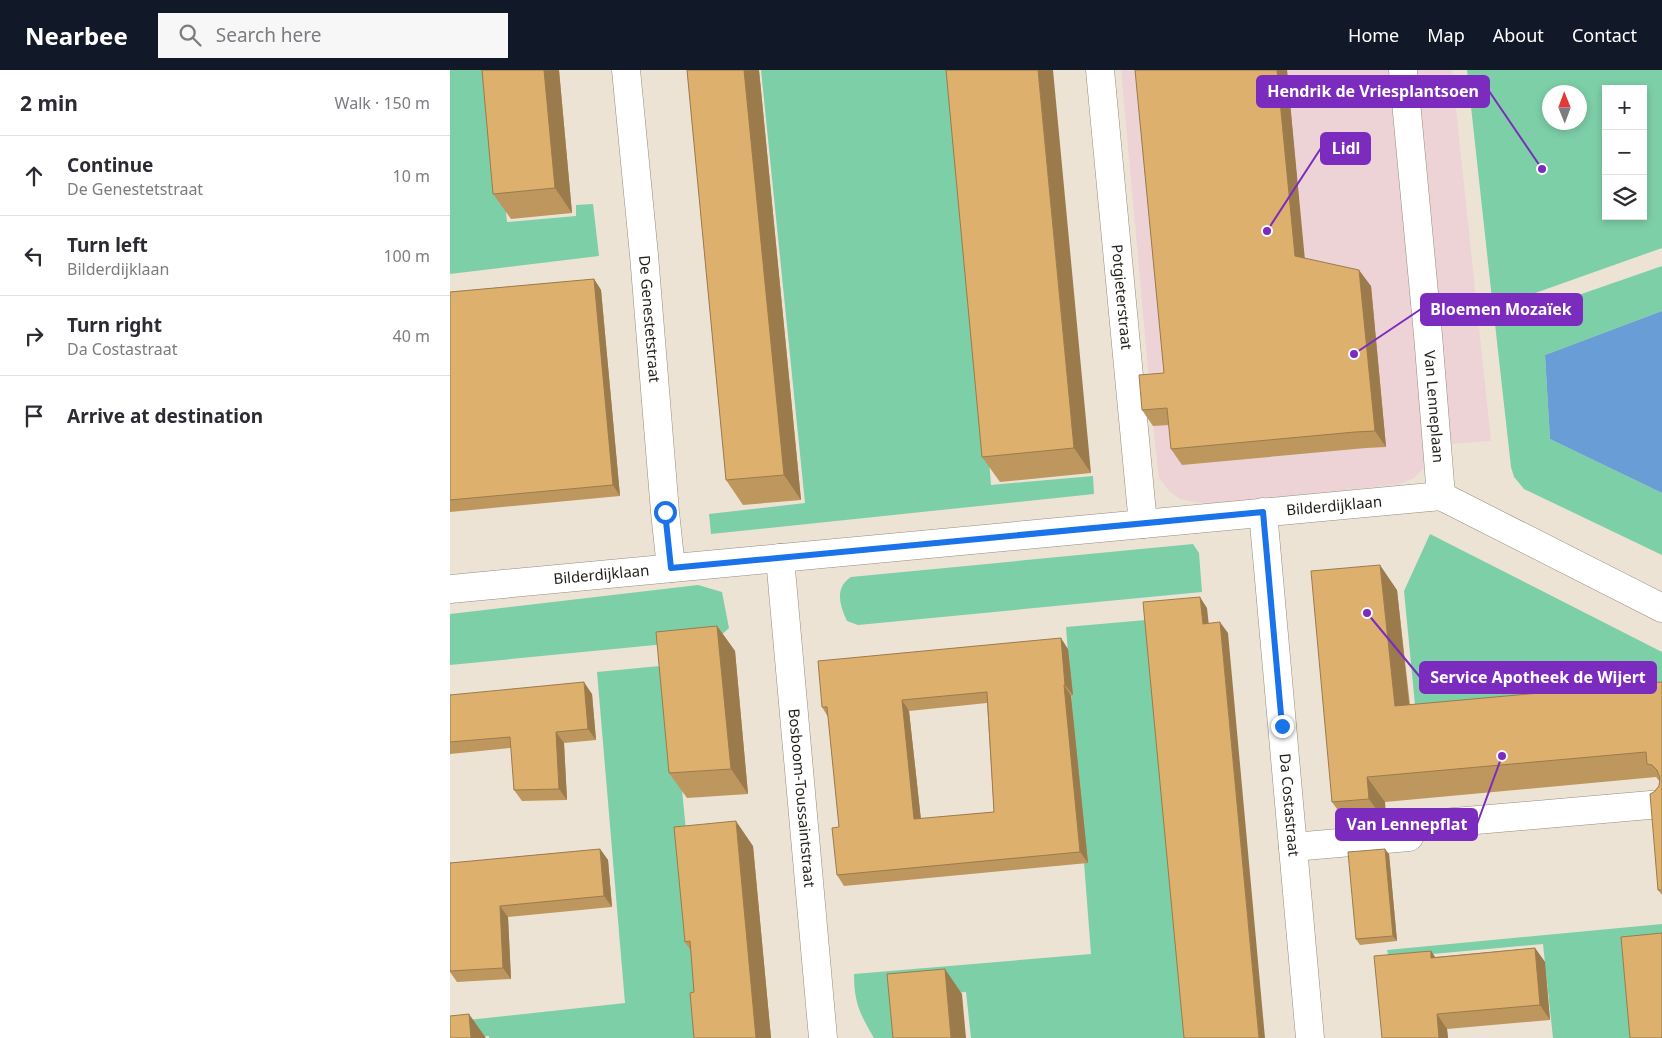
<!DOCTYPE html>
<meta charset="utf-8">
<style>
:root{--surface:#fff;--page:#f7f7f7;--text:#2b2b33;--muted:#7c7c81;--line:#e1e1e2;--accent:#111827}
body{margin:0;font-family:"Noto Sans",sans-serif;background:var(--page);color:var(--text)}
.controls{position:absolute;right:15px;top:15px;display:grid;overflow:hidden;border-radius:0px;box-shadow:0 2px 8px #0003}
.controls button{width:45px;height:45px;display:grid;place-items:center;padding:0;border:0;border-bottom:1px solid var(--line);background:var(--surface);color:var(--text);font:25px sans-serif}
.compass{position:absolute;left:1092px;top:15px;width:45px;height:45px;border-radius:50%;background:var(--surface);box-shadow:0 2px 8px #0003;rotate:359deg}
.stop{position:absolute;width:15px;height:15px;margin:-11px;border:4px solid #1a73e8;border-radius:50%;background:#fff}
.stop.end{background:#1a73e8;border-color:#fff;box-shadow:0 1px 5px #0008}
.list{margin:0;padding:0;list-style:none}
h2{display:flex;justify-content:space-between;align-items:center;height:65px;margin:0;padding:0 20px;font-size:21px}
h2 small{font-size:16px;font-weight:400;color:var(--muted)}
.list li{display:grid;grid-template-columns:32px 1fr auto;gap:15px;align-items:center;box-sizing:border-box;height:80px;padding:0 20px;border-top:1px solid var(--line)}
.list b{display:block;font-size:19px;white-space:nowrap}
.list p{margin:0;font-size:16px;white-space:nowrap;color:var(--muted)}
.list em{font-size:16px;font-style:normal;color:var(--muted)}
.icon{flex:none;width:28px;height:28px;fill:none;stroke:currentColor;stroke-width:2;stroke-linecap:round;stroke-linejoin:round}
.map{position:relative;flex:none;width:1212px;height:968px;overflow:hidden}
header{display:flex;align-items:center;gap:30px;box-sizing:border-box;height:70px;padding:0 25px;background:var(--accent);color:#fff}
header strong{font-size:24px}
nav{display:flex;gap:28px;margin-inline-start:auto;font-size:18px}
.search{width:350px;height:45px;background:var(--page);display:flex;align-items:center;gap:12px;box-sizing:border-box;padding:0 18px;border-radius:0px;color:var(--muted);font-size:19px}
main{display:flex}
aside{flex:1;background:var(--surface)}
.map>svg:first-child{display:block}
.commercial{fill:#edd3d6}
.green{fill:#7dcfa8;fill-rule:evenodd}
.water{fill:#689dd5}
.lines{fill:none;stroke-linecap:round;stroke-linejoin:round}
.minor-casing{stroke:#948b7e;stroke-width:29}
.minor{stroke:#fff;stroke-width:28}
.wall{fill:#be975e;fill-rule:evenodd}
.shaded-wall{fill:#9b7b4c}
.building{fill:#ddb06d;stroke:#9b7b4c;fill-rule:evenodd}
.route{stroke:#1a73e8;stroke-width:6}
.labels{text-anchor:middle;stroke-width:4;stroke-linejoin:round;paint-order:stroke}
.street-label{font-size:15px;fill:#221e19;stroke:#fff}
.leader{fill:none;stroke:#7b2cbf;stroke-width:2}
.callout-dot{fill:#7b2cbf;stroke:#fff;stroke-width:2}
.callout{fill:#7b2cbf;stroke:#7b2cbf;stroke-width:2}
.callout-label{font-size:16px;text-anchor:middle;font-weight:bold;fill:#fff}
</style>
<header>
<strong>Nearbee</strong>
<div class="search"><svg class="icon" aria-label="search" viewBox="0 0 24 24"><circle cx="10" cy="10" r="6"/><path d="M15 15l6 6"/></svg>Search here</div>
<nav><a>Home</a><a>Map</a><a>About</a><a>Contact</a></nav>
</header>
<main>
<aside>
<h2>2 min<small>Walk · 150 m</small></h2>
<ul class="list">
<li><svg class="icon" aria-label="ahead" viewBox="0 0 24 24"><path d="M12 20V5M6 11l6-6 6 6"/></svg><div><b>Continue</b><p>De Genestetstraat</p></div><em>10 m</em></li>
<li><svg class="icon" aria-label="left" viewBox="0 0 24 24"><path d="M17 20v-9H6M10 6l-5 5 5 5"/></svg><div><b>Turn left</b><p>Bilderdijklaan</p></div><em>100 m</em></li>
<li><svg class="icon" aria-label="right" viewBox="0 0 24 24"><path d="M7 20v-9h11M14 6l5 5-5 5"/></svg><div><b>Turn right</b><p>Da Costastraat</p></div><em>40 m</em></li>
<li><svg class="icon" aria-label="arrive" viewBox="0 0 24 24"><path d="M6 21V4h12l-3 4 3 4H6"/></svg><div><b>Arrive at destination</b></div></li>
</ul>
</aside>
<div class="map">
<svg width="1212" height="968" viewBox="0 0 1212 968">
<rect width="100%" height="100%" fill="#ede3d5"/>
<path class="commercial" d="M671 0H1002L1041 371 977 376 978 386 974 398 964 408 951 414 767 434 749 433 730 429 719 421 709 408 704 365Z"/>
<path class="green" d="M0 0H43L57 152 126 146V135L143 134 149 186 0 204Z
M311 0H508L541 415 643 406 644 424 261 464 259 444 355 433Z
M1017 0H1212V178L1043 238ZM1156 19H1193V146H1156ZM1100 22H1130V52H1100Z
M1212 196V241L1095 285 1100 369 1212 423V485L1074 419 1064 407 1061 397 1045 254Z
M980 464 1212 582V617L965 635 954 521Z
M743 474 749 483 752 522 408 555 397 551C390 536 384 518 401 507Z
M248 515 272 522 279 558 267 569 0 595V544Z
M696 550 737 968H521L516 922 450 928 453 968H424C410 944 404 933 404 904L641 884 616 557Z
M220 595 256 968H39V966L7 968 0 952 175 933 147 602Z
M1212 854V864L1190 968H1103L1093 874 939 888 937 880Z"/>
<path class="water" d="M1212 241V423L1100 369 1095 285Z"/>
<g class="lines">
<g class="minor-casing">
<g id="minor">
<path id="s1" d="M176 0 194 185 215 442 221 498"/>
<path id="s2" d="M650 0 693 454"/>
<path id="s3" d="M953 0 978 265 991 426"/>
<path d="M991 426 1212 538"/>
<path id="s4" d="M813 442 860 968"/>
<path id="s5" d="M330 488 373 968"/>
<path id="s6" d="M0 519 991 426"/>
<path d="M843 777 959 767 958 756 1212 734"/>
</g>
</g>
<use href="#minor" class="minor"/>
</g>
<path class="wall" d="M32 0H109L122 143 61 149 43 124Z
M237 0H309L351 430 293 435 276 410Z
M496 0 641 403 550 412 532 387Z
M685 0H837L854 188 921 216 936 377 916 378 732 395 721 379 719 355 703 356 692 340 714 303Z
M144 209 151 220 170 426 0 442V222Z
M947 520 960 635 1212 612V825L1208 820 1204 722 1209 716 1210 712 1206 707 935 732 936 753 899 756 882 732Z
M267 556 285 581 298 724 237 728 219 703Z
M618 579 623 625 621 626 638 793 394 816 387 805 389 757 378 647 372 637ZM537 633 544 742 471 749 459 641Z
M142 624 146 670 114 673 117 730 72 731 64 720 61 678 0 684V625Z
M303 776 321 968H244V922L241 881 235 872Z
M150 779 158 790 162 837 58 847 61 909 7 912 0 902V793Z
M939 784 947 871 910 875 906 869Z
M1085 878 1095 892 1100 950 997 959 998 968H932L981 881 985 887Z"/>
<path class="shaded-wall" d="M94 0H109L122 143 105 118Z
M294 0H309L351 430 334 405Z
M588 0H603L641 403 624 378Z
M827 0H837L856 201 845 186Z
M909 200 921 216 936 377 925 361Z
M144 209 151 220 170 426 163 415Z
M930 495 947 520 962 661 945 636Z
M750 527 757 538 760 565 753 554Z
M770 552 778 563 815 968H809Z
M267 556 285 581 298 724 281 699Z
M611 568 618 579 623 625 615 615Z
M134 612 142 624 146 670 138 659Z
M614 615 621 626 638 793 630 782Z
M452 630 459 641 472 760 464 749Z
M106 662 114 673 117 730 109 719Z
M917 707 935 732 936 753 919 729Z
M286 751 303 776 321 968H306Z
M150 779 158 790 162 837 154 826Z
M935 779 939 784 947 871 943 866Z
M50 836 58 847 61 909 53 898Z
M1085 878 1095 892 1100 950 1090 935Z
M981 881 991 896 981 888Z
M495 899 512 924 516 968H501Z
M19 944 36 968H21Z
M987 944 997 959 998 968H989Z"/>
<path class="building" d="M32 0H94L105 118 43 124Z
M237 0H294L334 405 276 410Z
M496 0H588L624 378 532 387Z
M685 0H827L845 186 909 200 925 361 905 362 721 379 717 338 692 340 689 305 714 303Z
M144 209 163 415 0 430V222Z
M930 495 945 636 1212 612V820H1208L1200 724 1204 722 1209 716 1210 708 1207 700 1202 695 1197 694 1196 682 917 707 919 729 882 732 861 501Z
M750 527 753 554 770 552 809 968H734L693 532Z
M267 556 281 699 219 703 206 562Z
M611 568 615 615H614L630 782 387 805 382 758 389 757 377 637H372L368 591ZM537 622 544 742 464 749 452 630Z
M134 612 138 659 106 662 109 719 64 720 60 667 0 672V625Z
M286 751 306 968H244L240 923 244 922 240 871 235 872 224 757Z
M150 779 154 826 50 836 53 898 0 901V793Z
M935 779 943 866 906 869 898 782Z
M1212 863V968H1180L1171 867Z
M1085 878 1090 935 987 944 989 968H932L924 886 981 881V888Z
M495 899 501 968H443L437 904Z
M19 944 21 968H0V946Z"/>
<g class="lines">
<path class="route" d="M215 442 221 498 813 442 832 656"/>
</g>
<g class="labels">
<g class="street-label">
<text dy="5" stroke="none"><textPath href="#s2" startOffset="228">Potgieterstraat</textPath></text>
<text dy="5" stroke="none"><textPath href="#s1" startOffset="250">De Genestetstraat</textPath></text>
<text dy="5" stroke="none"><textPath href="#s3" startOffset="338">Van Lenneplaan</textPath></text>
<text dy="5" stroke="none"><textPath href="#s6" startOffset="888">Bilderdijklaan</textPath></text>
<text dy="5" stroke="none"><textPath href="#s6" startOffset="152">Bilderdijklaan</textPath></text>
<text dy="5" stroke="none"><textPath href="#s5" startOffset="241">Bosboom-Toussaintstraat</textPath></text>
<text dy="5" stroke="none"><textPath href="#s4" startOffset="294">Da Costastraat</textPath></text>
</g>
</g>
<path class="leader" d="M1092 99L1039 21M817 161L871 78M904 284L971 239M917 543L970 607M1052 686L1027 754"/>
<g class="callout-dot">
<circle cx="1092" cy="99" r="5"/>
<circle cx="817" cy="161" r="5"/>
<circle cx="904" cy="284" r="5"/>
<circle cx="917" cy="543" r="5"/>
<circle cx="1052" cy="686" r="5"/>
</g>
<g class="callout">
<rect x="807" y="6" width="232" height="31" rx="5"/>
<rect x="871" y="63" width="49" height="31" rx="5"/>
<rect x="971" y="224" width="161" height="31" rx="5"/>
<rect x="970" y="592" width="236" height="31" rx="5"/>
<rect x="886" y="739" width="141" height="31" rx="5"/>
</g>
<g class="callout-label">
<text x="923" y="27">Hendrik de Vriesplantsoen</text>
<text x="896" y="84">Lidl</text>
<text x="1051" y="245">Bloemen Mozaïek</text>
<text x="1088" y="613">Service Apotheek de Wijert</text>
<text x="957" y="760">Van Lennepflat</text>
</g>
</svg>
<div class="controls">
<button>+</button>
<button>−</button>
<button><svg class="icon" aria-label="layers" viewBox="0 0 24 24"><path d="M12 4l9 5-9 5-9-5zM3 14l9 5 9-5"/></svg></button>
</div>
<svg class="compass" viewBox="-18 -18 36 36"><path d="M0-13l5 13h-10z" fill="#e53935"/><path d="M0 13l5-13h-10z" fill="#7c7c81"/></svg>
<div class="stop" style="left:215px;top:442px"></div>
<div class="stop end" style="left:832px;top:656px"></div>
</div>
</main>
